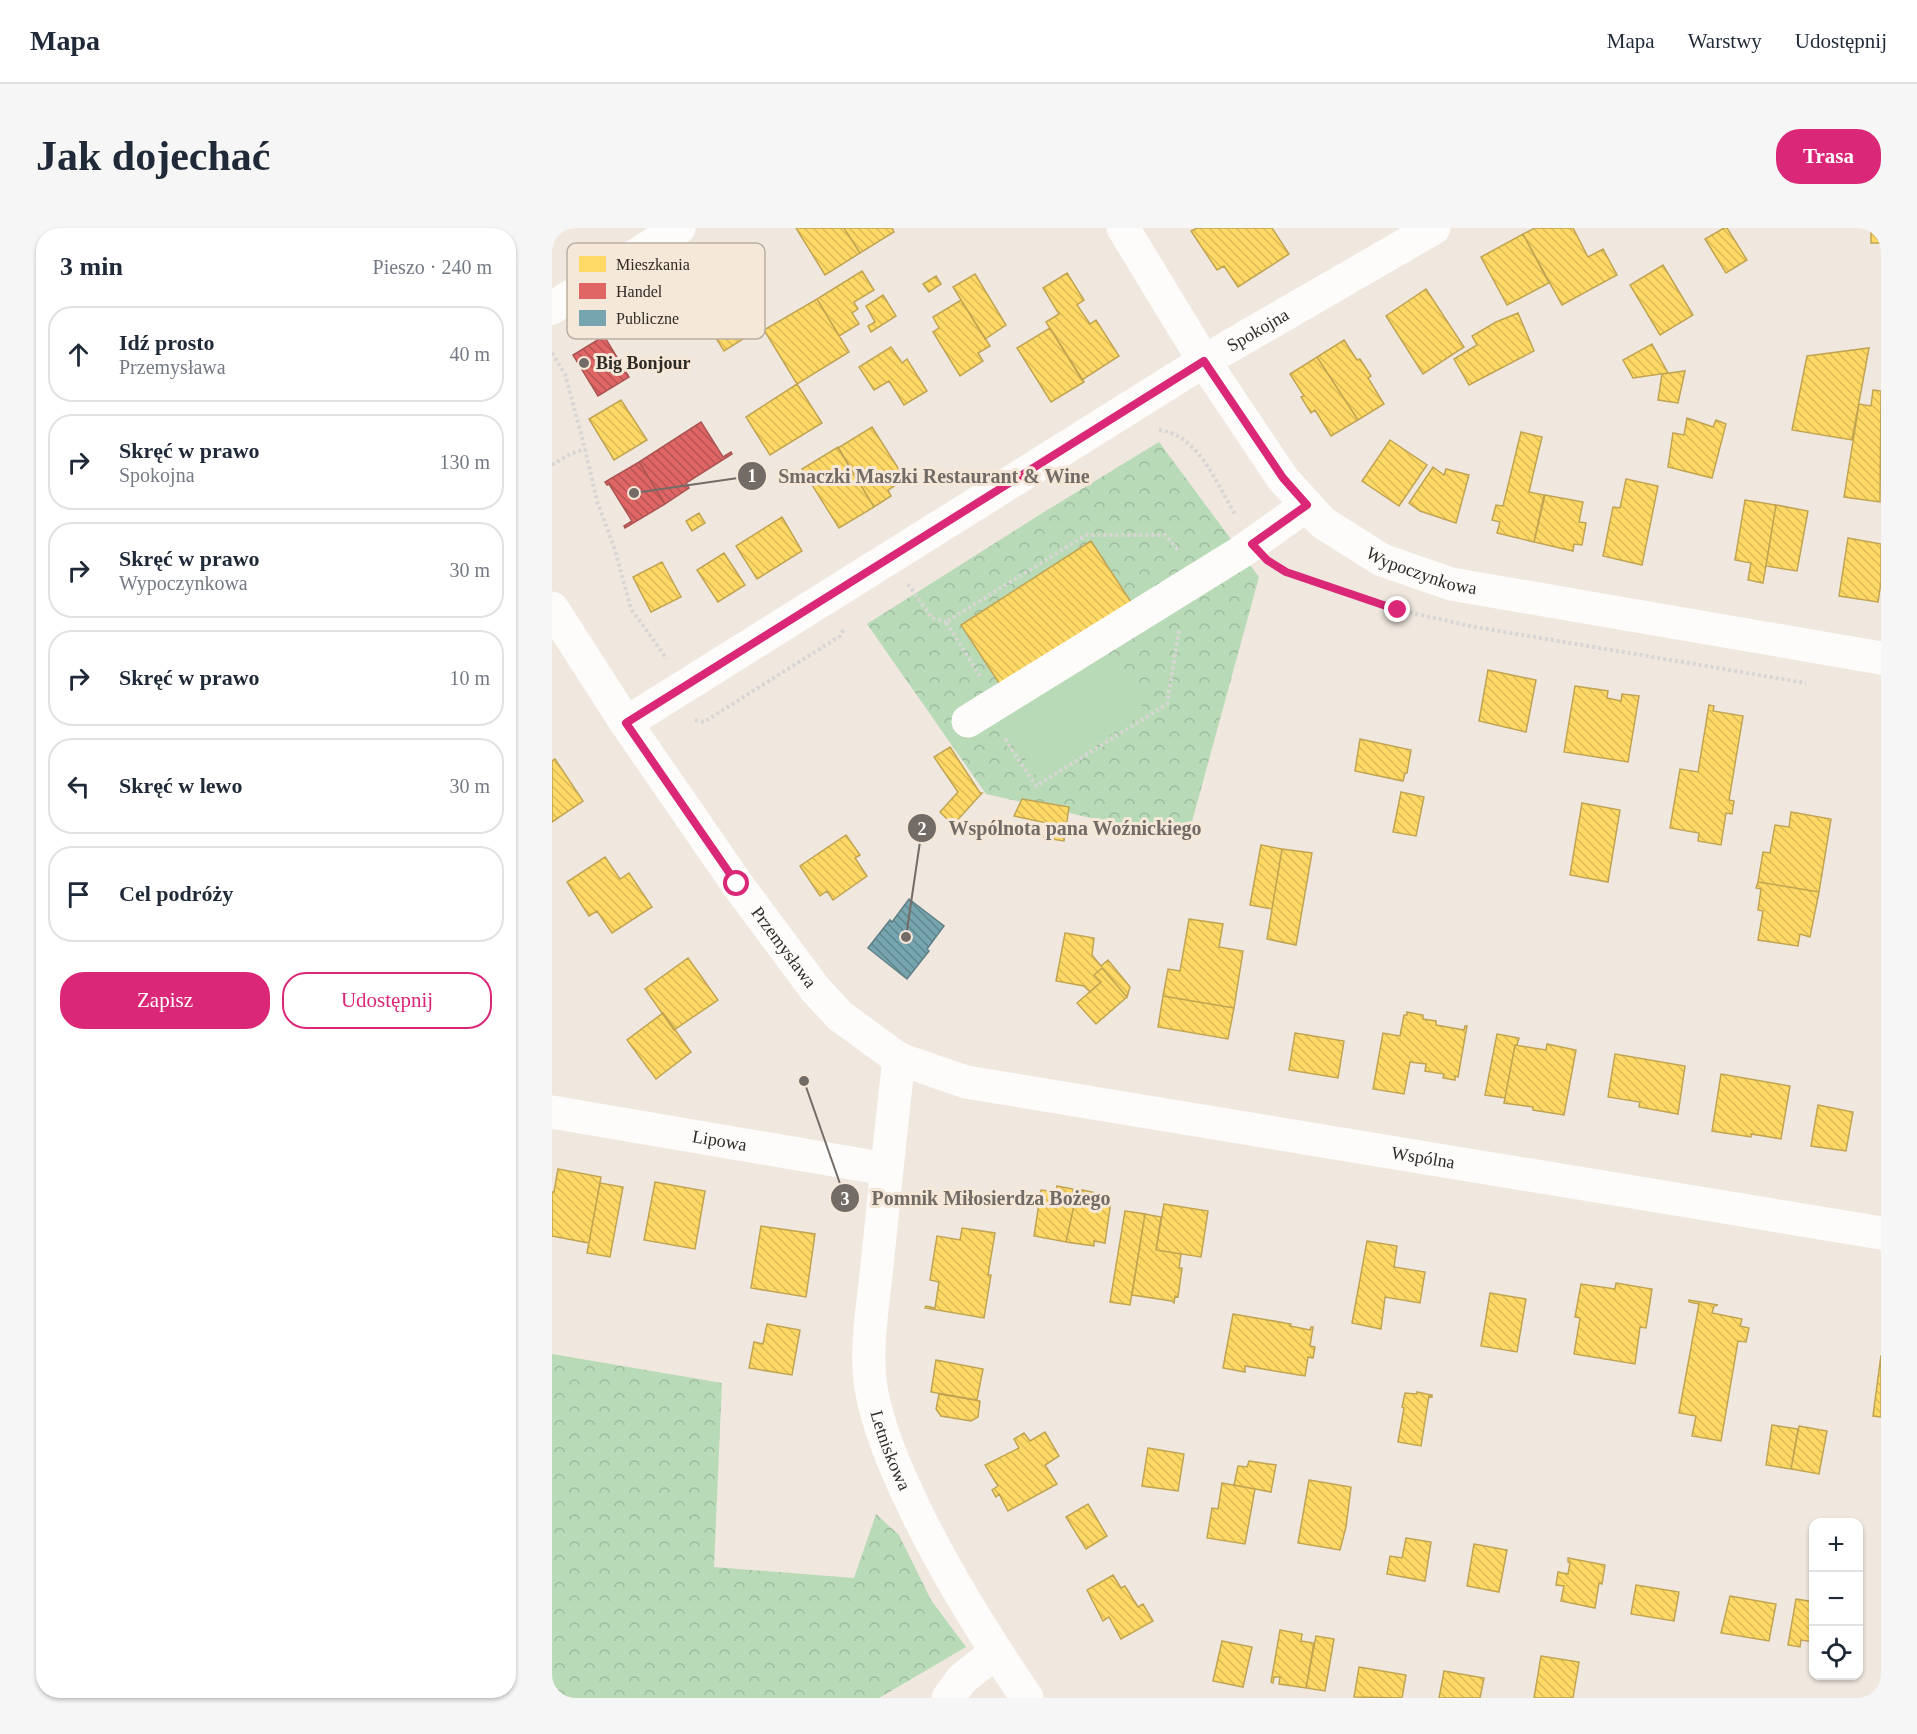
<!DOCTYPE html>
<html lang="pl">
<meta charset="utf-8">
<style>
:root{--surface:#fff;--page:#f6f6f7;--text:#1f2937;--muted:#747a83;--line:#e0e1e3;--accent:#db2777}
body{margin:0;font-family:"Times New Roman",serif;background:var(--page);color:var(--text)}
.controls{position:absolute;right:18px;bottom:18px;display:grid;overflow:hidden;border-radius:12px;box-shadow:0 2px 4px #0004}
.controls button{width:54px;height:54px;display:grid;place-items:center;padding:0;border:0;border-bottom:2px solid var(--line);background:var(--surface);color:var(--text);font:30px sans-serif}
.stop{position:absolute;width:18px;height:18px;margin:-14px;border:4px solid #db2777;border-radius:50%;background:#fff}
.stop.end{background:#db2777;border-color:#fff;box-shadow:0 2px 6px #0008}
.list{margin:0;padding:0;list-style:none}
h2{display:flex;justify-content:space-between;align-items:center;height:78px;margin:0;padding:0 24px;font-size:26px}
h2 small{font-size:20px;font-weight:400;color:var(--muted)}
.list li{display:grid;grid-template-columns:39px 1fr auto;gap:18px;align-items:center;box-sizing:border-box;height:96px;margin:0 12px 12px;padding:0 12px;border:2px solid var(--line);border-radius:24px}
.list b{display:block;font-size:22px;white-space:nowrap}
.list p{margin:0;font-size:20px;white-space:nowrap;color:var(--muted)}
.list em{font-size:20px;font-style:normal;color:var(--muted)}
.actions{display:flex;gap:12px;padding:18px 24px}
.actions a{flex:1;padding:14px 0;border:2px solid var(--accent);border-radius:24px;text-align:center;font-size:21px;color:var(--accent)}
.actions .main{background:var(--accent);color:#fff}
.icon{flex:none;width:33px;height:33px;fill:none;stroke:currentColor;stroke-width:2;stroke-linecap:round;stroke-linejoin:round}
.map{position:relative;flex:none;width:1329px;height:1470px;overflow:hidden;border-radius:24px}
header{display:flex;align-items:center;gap:36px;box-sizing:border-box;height:84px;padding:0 30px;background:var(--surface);border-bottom:2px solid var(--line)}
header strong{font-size:28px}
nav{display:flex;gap:33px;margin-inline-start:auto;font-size:21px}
.intro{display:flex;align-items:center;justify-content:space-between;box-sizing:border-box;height:144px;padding:0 36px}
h1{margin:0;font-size:42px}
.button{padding:15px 27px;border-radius:24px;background:var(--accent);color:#fff;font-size:21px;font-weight:700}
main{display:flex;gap:36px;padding:0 36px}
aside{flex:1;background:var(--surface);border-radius:24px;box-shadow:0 2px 4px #0004}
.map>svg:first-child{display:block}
.forest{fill:url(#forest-crowns)}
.pitch{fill:#b8dab7}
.homes{fill:url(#homes-back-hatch);stroke:#c1a452;stroke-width:1.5}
.shops{fill:url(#shops-back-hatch);stroke:#ab5452;stroke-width:1.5}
.public{fill:url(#public-back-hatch);stroke:#618086;stroke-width:1.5}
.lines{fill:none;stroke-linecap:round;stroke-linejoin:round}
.path{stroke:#d8d6d4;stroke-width:4;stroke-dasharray:3 3;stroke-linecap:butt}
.minor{stroke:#fdfcfa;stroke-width:33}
.route{stroke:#db2777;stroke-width:8}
.poi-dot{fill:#736c66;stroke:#f6e8d9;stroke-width:2}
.labels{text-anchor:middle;stroke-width:6;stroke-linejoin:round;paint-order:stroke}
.street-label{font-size:18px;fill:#302a25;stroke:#f6e8d9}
.poi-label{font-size:18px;font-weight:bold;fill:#302a25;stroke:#f6e8d9;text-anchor:start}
.key{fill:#f6e8d9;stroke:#bbafa3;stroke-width:1.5}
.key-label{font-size:16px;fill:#302a25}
.leader{fill:none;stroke:#736c66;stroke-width:2}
.callout-dot{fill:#736c66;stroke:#f6e8d9;stroke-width:2}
.mark-label{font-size:18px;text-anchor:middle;font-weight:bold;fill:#fff}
.callout-label{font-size:20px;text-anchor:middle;font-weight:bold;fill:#736c66;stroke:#f6e8d9;stroke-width:6;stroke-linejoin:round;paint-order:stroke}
</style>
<header>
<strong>Mapa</strong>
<nav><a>Mapa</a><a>Warstwy</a><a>Udostępnij</a></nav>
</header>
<div class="intro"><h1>Jak dojechać</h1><a class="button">Trasa</a></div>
<main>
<aside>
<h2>3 min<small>Pieszo · 240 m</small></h2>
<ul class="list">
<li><svg class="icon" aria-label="ahead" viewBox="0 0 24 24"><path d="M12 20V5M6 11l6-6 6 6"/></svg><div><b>Idź prosto</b><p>Przemysława</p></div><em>40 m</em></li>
<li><svg class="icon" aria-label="right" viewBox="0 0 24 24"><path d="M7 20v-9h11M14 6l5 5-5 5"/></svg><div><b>Skręć w prawo</b><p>Spokojna</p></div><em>130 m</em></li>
<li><svg class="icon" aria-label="right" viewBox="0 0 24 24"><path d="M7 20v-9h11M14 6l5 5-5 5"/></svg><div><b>Skręć w prawo</b><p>Wypoczynkowa</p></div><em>30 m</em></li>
<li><svg class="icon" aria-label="right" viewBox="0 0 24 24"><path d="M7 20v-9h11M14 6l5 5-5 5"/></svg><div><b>Skręć w prawo</b></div><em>10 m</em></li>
<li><svg class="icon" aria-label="left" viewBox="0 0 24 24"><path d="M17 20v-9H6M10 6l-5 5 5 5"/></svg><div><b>Skręć w lewo</b></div><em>30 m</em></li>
<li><svg class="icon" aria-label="arrive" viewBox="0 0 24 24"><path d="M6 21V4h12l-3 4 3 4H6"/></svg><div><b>Cel podróży</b></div></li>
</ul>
<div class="actions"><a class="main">Zapisz</a><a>Udostępnij</a></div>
</aside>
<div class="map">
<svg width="1329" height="1470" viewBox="0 0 1329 1470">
<defs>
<pattern id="forest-crowns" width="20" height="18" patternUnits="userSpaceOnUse" patternTransform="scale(1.5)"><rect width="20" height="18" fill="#b8dab7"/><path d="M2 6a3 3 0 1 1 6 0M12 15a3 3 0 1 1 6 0" fill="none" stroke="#9ebb9d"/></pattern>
<pattern id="homes-back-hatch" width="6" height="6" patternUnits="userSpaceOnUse" patternTransform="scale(1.5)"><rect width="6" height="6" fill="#ffd966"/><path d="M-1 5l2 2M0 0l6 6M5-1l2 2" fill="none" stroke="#dbba58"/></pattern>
<pattern id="shops-back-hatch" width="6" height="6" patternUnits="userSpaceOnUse" patternTransform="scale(1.5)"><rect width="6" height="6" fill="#e06666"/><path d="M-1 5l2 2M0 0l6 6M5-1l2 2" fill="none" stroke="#b65454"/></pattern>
<pattern id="public-back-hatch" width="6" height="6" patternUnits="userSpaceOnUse" patternTransform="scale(1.5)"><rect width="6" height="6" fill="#76a5af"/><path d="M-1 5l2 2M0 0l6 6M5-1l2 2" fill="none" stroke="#61878e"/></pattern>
</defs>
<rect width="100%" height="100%" fill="#f0e8df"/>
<path class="forest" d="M607 214 707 349 635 612 434 566 315 396 492 284Z
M0 1126 170 1155 162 1339 302 1350 324 1286 347 1307 379 1372 414 1419 327 1470H0Z"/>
<path class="pitch" d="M553 421 594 484 487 552 447 490Z"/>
<path class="homes" d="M244 0H292L308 25 273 47Z
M292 0H340L342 4 308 25Z
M645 0H720L737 26 686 59 672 38 665 42 639 3Z
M983 0H1021L1036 29 1051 21 1065 47 1010 77 971 6Z
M1172 0H1175L1195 32 1174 45 1153 11Z
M1319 0H1329V15H1319Z
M971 6 997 55 955 77 929 29Z
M170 35 210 99 172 123 141 73 149 68 140 54Z
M1111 37 1141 87 1108 107 1078 57Z
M310 43 322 62 302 74 306 81 300 85 307 96 287 108 265 71Z
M515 45 532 72 525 77 538 96 544 92 567 128 530 152 494 94 507 86 491 60Z
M423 46 454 97 433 111 401 59Z
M384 48 389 56 377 64 371 56Z
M874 61 912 119 871 146 834 88Z
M331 67 344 88 319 104 316 98 323 94 314 78Z
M265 71 297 124 245 156 212 102Z
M409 72 438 118 426 125 431 133 408 148 381 104 387 100 381 89Z
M966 85 982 123 917 157 902 131 925 117 920 108 944 94Z
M498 100 532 154 499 174 465 120Z
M792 112 805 132 808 131 819 148 816 150 832 176 806 192 765 129Z
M1100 116 1116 145 1081 150 1071 132Z
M339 119 350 135 355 131 375 163 352 177 337 153 322 162 307 139Z
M1317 120 1300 212 1240 202 1255 128Z
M765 129 806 192 779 208 763 182 759 185 749 169 752 168 738 146Z
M1133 143 1126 175 1106 172 1110 146Z
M245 156 270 195 218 227 194 189Z
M1321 162 1329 163 1328 274 1292 269 1307 176 1319 178Z
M69 172 95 212 62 232 37 191Z
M1135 190 1161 199 1164 192 1174 196 1160 250 1116 239 1121 205 1132 207Z
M320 199 353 251 336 262 339 268 322 279 286 220Z
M969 204 990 209 977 264 992 267 982 314 945 305 948 294 940 292 944 277 951 278Z
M838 212 875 237 847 278 810 253Z
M286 219 322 279 287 300 250 241Z
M881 239 892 247 894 241 917 247 904 295 868 283 857 275Z
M1074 251 1106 258 1090 337 1051 328 1061 279 1068 280Z
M993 267 1031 274 1027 294 1034 295 1030 317 1022 316 1021 323 982 314Z
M1193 272 1224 277 1211 355 1196 352 1199 335 1183 332Z
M1224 277 1256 283 1245 343 1214 338Z
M147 285 153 295 140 303 134 293Z
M230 289 250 323 205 351 184 318Z
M1296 310 1329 316V354L1326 374 1287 368Z
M539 313 579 374 449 458 409 397Z
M172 325 193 357 166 374 145 342Z
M110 334 129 369 99 384 81 349Z
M936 442 984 452 974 504 927 493Z
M1023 458 1056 463 1055 470 1069 473 1070 466 1087 468 1076 534 1012 524Z
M1157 477 1162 478 1161 483 1191 488 1177 572 1182 573 1180 586 1174 585 1169 617 1146 613 1147 605 1118 600 1128 541 1146 544Z
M808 511 859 522 855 545H853L851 553 803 543Z
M398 519 428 565H430L401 597 388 584 406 564 382 529Z
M3 531 31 573 0 594V533Z
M849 564 872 569 864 608 841 604Z
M470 571 517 579 512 613 492 610 495 595 462 588Z
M1030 575 1068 582 1056 654 1018 647Z
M1239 584 1279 591 1267 664 1206 654 1211 624 1218 625 1223 597 1237 599Z
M294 607 308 627 303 630 315 648 281 672 275 663 268 668 248 638Z
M709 617 730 621 720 681 698 677Z
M730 621 760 625 744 717 715 711Z
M53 629 68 651 77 645 100 679 60 705 45 683 37 688 15 654Z
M1206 654 1267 664 1258 709 1248 706 1246 718 1206 712 1211 683 1206 682 1209 661 1204 660Z
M637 691 671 696 667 719 691 723 682 780 611 768 616 741 628 743Z
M513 705 542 710 540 727 549 738 556 732 578 759 575 769 550 740 542 747 549 754 538 764 532 758 504 753Z
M136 730 166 772 122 802 93 761Z
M550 740 575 769 544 796 525 775 549 754 542 747Z
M611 768 682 780 676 811 606 799Z
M855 784 871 787V791L884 793V797L912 802 913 798H915L906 849 903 848V852L891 850 892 846 873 843 874 836 858 834 852 866 821 861 831 805 848 808 852 787H855Z
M111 785 139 824 104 851 75 812Z
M743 805 792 813 786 850 737 842Z
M945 806 967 810 965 817H963L953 870 933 867Z
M995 816 1024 822 1012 887 981 882V879L952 875 963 817 994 822Z
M1063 826 1133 838 1126 886 1087 879 1088 874 1056 869Z
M1169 846 1238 858 1229 911 1199 906V909L1160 903Z
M1266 877 1301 884 1294 923 1259 918Z
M6 941 49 949 37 1015 0 1008V964H2Z
M103 954 153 963 143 1021 92 1012Z
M48 955 71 959 58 1029 35 1025Z
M505 958 521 961 520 967 524 968 514 1014 482 1008 489 962 504 964Z
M530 962 545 965V971L559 973 553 1015 542 1013V1018L514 1014 524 968 529 969Z
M612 976 656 983 649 1029 604 1022Z
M573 983 593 986 578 1077 558 1074Z
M593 986 609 989 604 1022 629 1026 627 1040H630L626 1069 623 1068 622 1075 620 1073 580 1067Z
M209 998 263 1006 254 1069 199 1060Z
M410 1000 443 1005 436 1047H439L432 1090 373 1080 374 1078 383 1080 387 1054 378 1052 385 1008 408 1012Z
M815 1013 845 1018 842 1039 873 1044 868 1075 833 1069 829 1101 800 1095Z
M1064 1055 1100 1061 1094 1100 1088 1099 1083 1136 1022 1126 1028 1090 1023 1089 1029 1056 1063 1061Z
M938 1065 974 1071 965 1124 929 1118Z
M1137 1072 1166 1077 1162 1078 1160 1085 1190 1091 1188 1098 1197 1100 1194 1114 1186 1113 1169 1213 1140 1208 1144 1188 1127 1185 1147 1076 1137 1074Z
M681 1086 739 1096 738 1098 758 1102 759 1099H761L758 1118 763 1119 761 1130 756 1129 753 1148 693 1138V1144L671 1140Z
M215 1096 248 1102 240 1147 197 1140 202 1114 211 1116Z
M1329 1127V1189L1321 1188Z
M384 1132 431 1141 425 1172 379 1164Z
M865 1164 880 1167V1169L877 1168 869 1218 846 1214 852 1180 850 1179 853 1165 865 1166Z
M387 1166 428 1173 426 1189 419 1193 389 1188 384 1181Z
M1220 1197 1246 1201 1239 1241 1214 1237Z
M1247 1198 1275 1203 1267 1246 1239 1241Z
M493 1204 507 1228 493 1237 505 1256 456 1283 447 1266 444 1269 440 1262 446 1258 433 1237 467 1220 462 1211 472 1205 478 1213Z
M596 1220 632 1226 626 1263 590 1258Z
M697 1233 724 1237 719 1264 682 1257 686 1238 695 1239Z
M757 1252 799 1259 794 1299 788 1322 746 1315Z
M670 1255 703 1261 693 1316 655 1310 660 1280 666 1281Z
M536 1276 555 1308 534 1321 514 1289Z
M854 1310 879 1314 873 1353 835 1346 838 1328 850 1330Z
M922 1316 955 1322 947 1364 915 1358Z
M1016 1330 1053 1337 1050 1356 1047 1355 1043 1380 1009 1373 1012 1358 1004 1357 1006 1344 1016 1346 1018 1335 1016 1334Z
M561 1347 569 1360 573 1358 586 1379 591 1376 601 1393 569 1411 557 1389 551 1393 535 1362Z
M1084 1357 1127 1364 1122 1393 1079 1386Z
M1178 1368 1224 1376 1217 1413 1169 1405Z
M1244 1371 1262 1374V1414L1249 1412 1248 1419 1236 1417Z
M728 1402 750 1406 749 1413 762 1415 754 1460 727 1456 728 1449H722L721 1455 719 1454Z
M764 1408 782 1411 773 1463 754 1460Z
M670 1413 700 1419 691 1459 661 1453Z
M989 1428 1027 1434 1021 1470H982Z
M807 1439 854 1447 850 1470 802 1469Z
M892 1443 932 1450 928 1470H887Z"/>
<path class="shops" d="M52 108 77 149 46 168 21 127Z
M149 194 171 229 179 224 180 226 134 255 137 260 113 276 87 234Z
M87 234 113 276 73 300 72 298 80 293 57 256 55 257 53 254Z"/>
<path class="public" d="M357 671 392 698 375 721 377 723 355 751 316 720 338 692 340 694Z"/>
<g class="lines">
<path class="path" d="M0 125 13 146 33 221 45 273 63 322 79 381 115 431
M607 202C647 207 664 255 683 286
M0 237 18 226 33 221
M727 340 760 354 846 382 923 399 1254 455
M356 356 380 390 394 394
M428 448 394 394 534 307H613L627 323
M143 492 152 494 288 408 292 400
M453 511 484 558 615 476 627 403"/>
<g class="minor">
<path id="s1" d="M571 0 652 133 731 251 771 295 830 332 899 356 1329 430"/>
<path d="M0 80 127 0"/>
<path id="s2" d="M0 380 74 495 185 656 263 761 288 788 347 831 414 854 1329 1005"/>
<path d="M416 493 689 324 755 277"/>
<path id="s3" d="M74 495 652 133 882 0"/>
<path id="s4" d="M347 831C339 900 332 969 325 1038 321 1078 313 1120 319 1160 326 1200 343 1239 360 1275 392 1343 433 1408 475 1470"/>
<path id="s5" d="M0 884 334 941"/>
<path d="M396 1470 410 1451 444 1424"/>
</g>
</g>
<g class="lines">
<path class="route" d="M185 656 74 495 652 133 731 250 755 277 700 316 715 332 734 344 846 382"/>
</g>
<circle class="poi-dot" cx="32" cy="135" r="6"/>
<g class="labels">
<g class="street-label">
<text dy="6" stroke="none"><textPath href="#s3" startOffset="744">Spokojna</textPath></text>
<text dy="6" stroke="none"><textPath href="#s1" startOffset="468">Wypoczynkowa</textPath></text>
<text dy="6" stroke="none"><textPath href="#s2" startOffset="411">Przemysława</textPath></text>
<text dy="6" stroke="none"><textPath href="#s5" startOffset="170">Lipowa</textPath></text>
<text dy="6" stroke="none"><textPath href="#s2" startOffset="1107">Wspólna</textPath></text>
<text dy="6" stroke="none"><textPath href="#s4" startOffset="396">Letniskowa</textPath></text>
</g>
<g class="poi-label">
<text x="44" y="141">Big Bonjour</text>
</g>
</g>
<rect x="15" y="15" width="198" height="96" rx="9" class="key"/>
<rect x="27" y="28" width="27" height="16" fill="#ffd966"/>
<rect x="27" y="55" width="27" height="16" fill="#e06666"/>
<rect x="27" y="82" width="27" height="16" fill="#76a5af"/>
<g class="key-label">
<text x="64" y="42">Mieszkania</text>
<text x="64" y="69">Handel</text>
<text x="64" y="96">Publiczne</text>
</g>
<path class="leader" d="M82 265L200 248M354 709L370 600M252 853L293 970"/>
<g class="callout-dot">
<circle cx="82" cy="265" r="6"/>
<circle cx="354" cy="709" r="6"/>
<circle cx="252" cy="853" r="6"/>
<circle cx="200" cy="248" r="15"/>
<circle cx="370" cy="600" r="15"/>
<circle cx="293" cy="970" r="15"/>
</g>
<g class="mark-label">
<text x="200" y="254">1</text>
<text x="370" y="607">2</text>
<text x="293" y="977">3</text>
</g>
<g class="callout-label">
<text x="382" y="255">Smaczki Maszki Restaurant &amp; Wine</text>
<text x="523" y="607">Wspólnota pana Woźnickiego</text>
<text x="439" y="977">Pomnik Miłosierdza Bożego</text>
</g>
</svg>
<div class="controls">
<button>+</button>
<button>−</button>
<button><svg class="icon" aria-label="locate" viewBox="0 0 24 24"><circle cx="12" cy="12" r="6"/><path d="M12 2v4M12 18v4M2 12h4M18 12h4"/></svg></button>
</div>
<div class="stop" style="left:185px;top:656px"></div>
<div class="stop end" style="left:846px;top:382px"></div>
</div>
</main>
